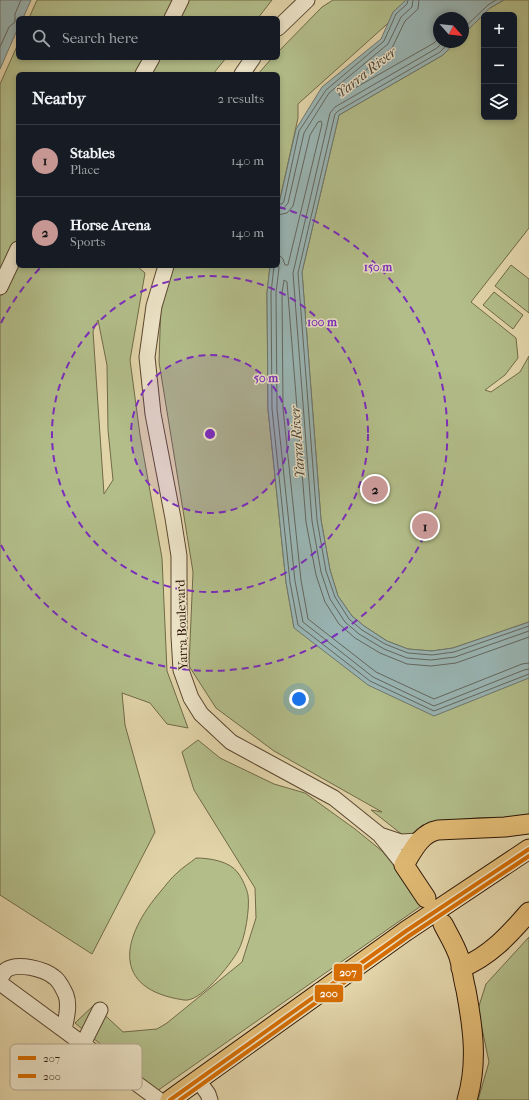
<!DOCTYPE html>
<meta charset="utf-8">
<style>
:root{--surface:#171b24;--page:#20242c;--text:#f1f3f6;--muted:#9ea1a6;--line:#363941;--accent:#c59692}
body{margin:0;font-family:"IM FELL French Canon",serif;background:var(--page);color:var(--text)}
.controls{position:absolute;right:12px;top:12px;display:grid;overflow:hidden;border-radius:6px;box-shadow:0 2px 6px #0003}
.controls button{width:36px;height:36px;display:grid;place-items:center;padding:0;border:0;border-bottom:1px solid var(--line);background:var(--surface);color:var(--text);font:20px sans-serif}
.compass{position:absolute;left:433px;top:12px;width:36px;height:36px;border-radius:50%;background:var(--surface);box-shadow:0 2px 6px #0003;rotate:117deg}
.you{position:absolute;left:299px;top:699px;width:14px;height:14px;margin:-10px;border:3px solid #fff;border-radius:50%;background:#1a73e8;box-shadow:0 0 0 6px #1a73e833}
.badge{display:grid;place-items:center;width:26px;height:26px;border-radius:50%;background:var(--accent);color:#111;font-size:13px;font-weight:700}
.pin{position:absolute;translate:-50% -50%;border:2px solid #fff;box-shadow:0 1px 4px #0006}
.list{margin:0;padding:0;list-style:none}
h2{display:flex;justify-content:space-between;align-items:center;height:52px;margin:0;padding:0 16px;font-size:17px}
h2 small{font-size:13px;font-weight:400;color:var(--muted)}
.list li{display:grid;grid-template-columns:26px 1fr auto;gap:12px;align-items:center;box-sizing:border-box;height:72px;padding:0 16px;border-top:1px solid var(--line)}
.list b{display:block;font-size:15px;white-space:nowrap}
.list p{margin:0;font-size:13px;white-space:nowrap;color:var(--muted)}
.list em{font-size:13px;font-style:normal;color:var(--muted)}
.icon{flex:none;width:22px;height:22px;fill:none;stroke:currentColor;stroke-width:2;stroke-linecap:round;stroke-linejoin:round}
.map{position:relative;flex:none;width:529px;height:1100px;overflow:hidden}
.search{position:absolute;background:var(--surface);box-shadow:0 2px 6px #0003;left:16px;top:16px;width:264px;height:44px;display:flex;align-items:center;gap:10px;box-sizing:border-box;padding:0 14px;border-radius:6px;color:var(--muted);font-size:15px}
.panel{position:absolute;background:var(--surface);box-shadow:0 2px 6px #0003;left:16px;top:72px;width:264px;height:196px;border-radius:6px}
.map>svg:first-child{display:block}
.green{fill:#b2bd89;stroke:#706a48;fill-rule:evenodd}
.water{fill:#99b5b4;stroke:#6e766f}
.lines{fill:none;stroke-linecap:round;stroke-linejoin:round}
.shore{stroke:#63665e;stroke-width:1}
.minor-casing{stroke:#5a4630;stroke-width:17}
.major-casing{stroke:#2d1708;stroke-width:21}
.minor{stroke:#ece3c7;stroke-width:15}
.major{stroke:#e1ba74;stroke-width:19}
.bus-1-casing{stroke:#ece3c7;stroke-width:7}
.bus-2-casing{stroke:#ece3c7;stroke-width:7}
.bus-1{stroke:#d56d02;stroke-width:4}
.bus-2{stroke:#d56d02;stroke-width:4}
.ring{fill:none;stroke:#7b2cbf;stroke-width:2;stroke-dasharray:7 5}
.labels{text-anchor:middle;stroke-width:3;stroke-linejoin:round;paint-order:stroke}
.street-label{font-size:13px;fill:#2d1708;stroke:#ece3c7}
.water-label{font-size:14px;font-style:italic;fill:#4d463c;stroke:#ece3c7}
.key{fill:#ece3c7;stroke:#b3a68e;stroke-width:1}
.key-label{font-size:11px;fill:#2d1708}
.centre{fill:#7b2cbf;stroke:#ece3c7;stroke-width:2}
.ring-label{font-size:12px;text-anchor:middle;font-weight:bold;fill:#7b2cbf;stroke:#ece3c7;stroke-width:3;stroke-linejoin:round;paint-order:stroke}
.line-badge{stroke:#ece3c7;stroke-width:1.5}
.badge-label{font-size:11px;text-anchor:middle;font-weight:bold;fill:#fff}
</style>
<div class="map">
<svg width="529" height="1100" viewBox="0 0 529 1100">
<rect width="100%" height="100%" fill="#e2d4a9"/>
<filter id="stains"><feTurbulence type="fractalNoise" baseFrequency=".005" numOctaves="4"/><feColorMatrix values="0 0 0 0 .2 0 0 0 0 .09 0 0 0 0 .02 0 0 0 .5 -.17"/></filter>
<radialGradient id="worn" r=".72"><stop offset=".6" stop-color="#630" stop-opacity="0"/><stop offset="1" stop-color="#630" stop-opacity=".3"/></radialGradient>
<path class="green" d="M37 0H272L258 18H29Z
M333 0H414L298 104V118L278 208V74H258L272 58H278V52L322 7Z
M504 0H529V228L471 302 516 338 518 358 505 375 485 390 491 392 520 372 529 356V622L453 648 432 651 408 649 387 641 364 626 352 616 338 596 330 570 321 520 302 272 339 115 443 55 456 42H463V35L490 8ZM484 15H514V117H484Z
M18 44V58H226L213 74H18V266H137L145 273 130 360 140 435 162 558 167 671 188 728 167 724 150 703 122 693 125 725 155 832 92 954 0 895V84ZM98 320 107 365 108 430 113 480 104 494 93 331Z
M511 265 529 279V313L495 286Z
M174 266H270L267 293 268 409 286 582 294 627 529 678V818C501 818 473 815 445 823 435 826 426 832 416 835 412 836 408 835 404 836L371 810 382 812 274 751 216 708 189 666 193 572 159 362 161 302Z
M494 292 523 315 513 329 483 305Z
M198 740 220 758 274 784 305 793 355 829 382 851 395 867 421 906 157 1091 75 1023 94 1005 123 1032 157 1029 167 1023 242 962 256 918 255 888 194 790 182 752Z
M196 858C209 858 230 861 238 873 242 878 247 889 248 895 250 909 245 939 238 951 231 964 200 1003 184 1000 109 989 122 936 161 891 166 885 171 878 177 873 183 867 190 863 196 858Z
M529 937V1100H478L489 1062 478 1009 486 984Z"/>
<path class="water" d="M0 0H31L23 18H18V28L0 69Z
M406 0H504L490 8 463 35V18H439V42H456L443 55 339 115 302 272 321 520 330 570 338 596 352 616 364 626 387 641 408 649 432 651 453 648 529 622V678L434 716 368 685 294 628 286 582 268 409 267 293 270 266H278V208L296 129 322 87 381 39 393 12Z"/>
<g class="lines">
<path class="shore" d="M419 0 418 9 405 21 392 48 339 93V95L341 96 434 43 439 38
M463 29 488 5 496 0
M443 42 437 48 335 107 330 113 293 273 312 521 321 572 330 599 345 622 359 634 384 649 407 658 431 660 455 657 529 631
M450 42 440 52 338 111 335 114 298 273 317 520 326 571 335 597 349 619 362 630 385 644 408 653 432 655 454 652 529 626
M0 47 9 27 15 22V14L21 0
M278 204H282L284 201 299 131 326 90 384 41 396 14 407 4 408 0
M278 209 284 208 288 203 304 133 329 93 388 44 401 17 412 7 413 0
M278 215 287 213 293 206 310 135 318 122 321 121 322 124 288 265H285L283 259 278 254
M278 263 279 268 276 293 277 409 295 581 303 622 373 677 434 706 524 670 529 669
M274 266 271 293 272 409 290 582 298 625 370 681 434 711 529 674
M529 637 456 663 431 666 407 664 380 653 355 638 339 624 325 602 316 575 306 522 287 282 284 280 282 293 283 409 301 580 308 619 376 672 434 699 522 664 529 663"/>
<g class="minor-casing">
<path id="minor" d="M172 18 181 0
M278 28 307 0
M143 74 152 58
M242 74 253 58
M166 266 154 306 147 357 153 414 173 518 179 556V636L181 670 191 698 201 714 231 742 334 798 380 835 404 865
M0 287 18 249
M380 835 401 842 419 841
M0 978C2 976 4 972 6 970 18 962 44 969 54 977 60 981 63 989 66 995 70 1006 66 1019 64 1030
M0 983 159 1100
M83 1044 100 1010
M198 1080 208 1094 210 1100"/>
</g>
<g class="major-casing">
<path id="major" d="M426 898 404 865C413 850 421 833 438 830L505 827 529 824
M443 924C448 934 455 945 459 957 462 967 463 979 466 990 473 1028 478 1063 467 1100
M461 968C490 956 509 935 529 912
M170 1100 406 931 529 849"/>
</g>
<use href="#minor" class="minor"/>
<use href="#major" class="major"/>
<g class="bus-1-casing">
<path id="bus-1" d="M170 1100 406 931 529 849"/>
</g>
<g class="bus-2-casing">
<path id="bus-2" d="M180 1100 409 936 529 856"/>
</g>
<use href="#bus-1" class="bus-1"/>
<use href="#bus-2" class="bus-2"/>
</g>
<circle cx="210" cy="434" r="79" fill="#7b2cbf" fill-opacity=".12"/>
<g class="ring">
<circle cx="210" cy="434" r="79"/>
<circle cx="210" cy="434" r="158"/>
<path d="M1 323A237 237 0 0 1 42 266M279 207A237 237 0 1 1 1 545"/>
</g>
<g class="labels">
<g class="street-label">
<text transform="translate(181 625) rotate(-92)" y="5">Yarra Boulevard</text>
</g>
<g class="water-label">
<text transform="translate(366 72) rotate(-38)" y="5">Yarra River</text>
<text transform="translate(297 442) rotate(-94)" y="5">Yarra River</text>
</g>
</g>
<rect x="10" y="1044" width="132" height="46" rx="6" class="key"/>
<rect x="18" y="1056" width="18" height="4" fill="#d56d02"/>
<rect x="18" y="1074" width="18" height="4" fill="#d56d02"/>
<g class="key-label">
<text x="43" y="1062">207</text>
<text x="43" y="1080">200</text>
</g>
<circle cx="210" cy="434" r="6" class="centre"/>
<g class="ring-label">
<text x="378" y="271">150 m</text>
<text x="322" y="326">100 m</text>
<text x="266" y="382">50 m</text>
</g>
<g class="line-badge">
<rect x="333" y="963" width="30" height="19" rx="4" fill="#d56d02"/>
<rect x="314" y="984" width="30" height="19" rx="4" fill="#d56d02"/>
</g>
<g class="badge-label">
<text x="348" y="976">207</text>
<text x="329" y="997">200</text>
</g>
<rect width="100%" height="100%" filter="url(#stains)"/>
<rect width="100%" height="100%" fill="url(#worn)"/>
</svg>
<div class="controls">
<button>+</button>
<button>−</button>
<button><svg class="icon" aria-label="layers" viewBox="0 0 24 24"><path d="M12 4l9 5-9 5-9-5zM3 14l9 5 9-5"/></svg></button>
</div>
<svg class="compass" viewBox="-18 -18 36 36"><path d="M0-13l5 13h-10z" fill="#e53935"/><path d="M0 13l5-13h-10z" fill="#9ea1a6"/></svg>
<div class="you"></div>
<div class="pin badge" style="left:425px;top:526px">1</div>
<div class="pin badge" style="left:375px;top:489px">2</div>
<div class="search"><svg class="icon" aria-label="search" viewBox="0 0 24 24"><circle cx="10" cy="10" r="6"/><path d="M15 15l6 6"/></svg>Search here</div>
<section class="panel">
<h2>Nearby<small>2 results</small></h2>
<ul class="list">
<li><span class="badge">1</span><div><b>Stables</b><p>Place</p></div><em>140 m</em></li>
<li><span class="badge">2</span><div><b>Horse Arena</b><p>Sports</p></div><em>140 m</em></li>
</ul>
</section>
</div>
